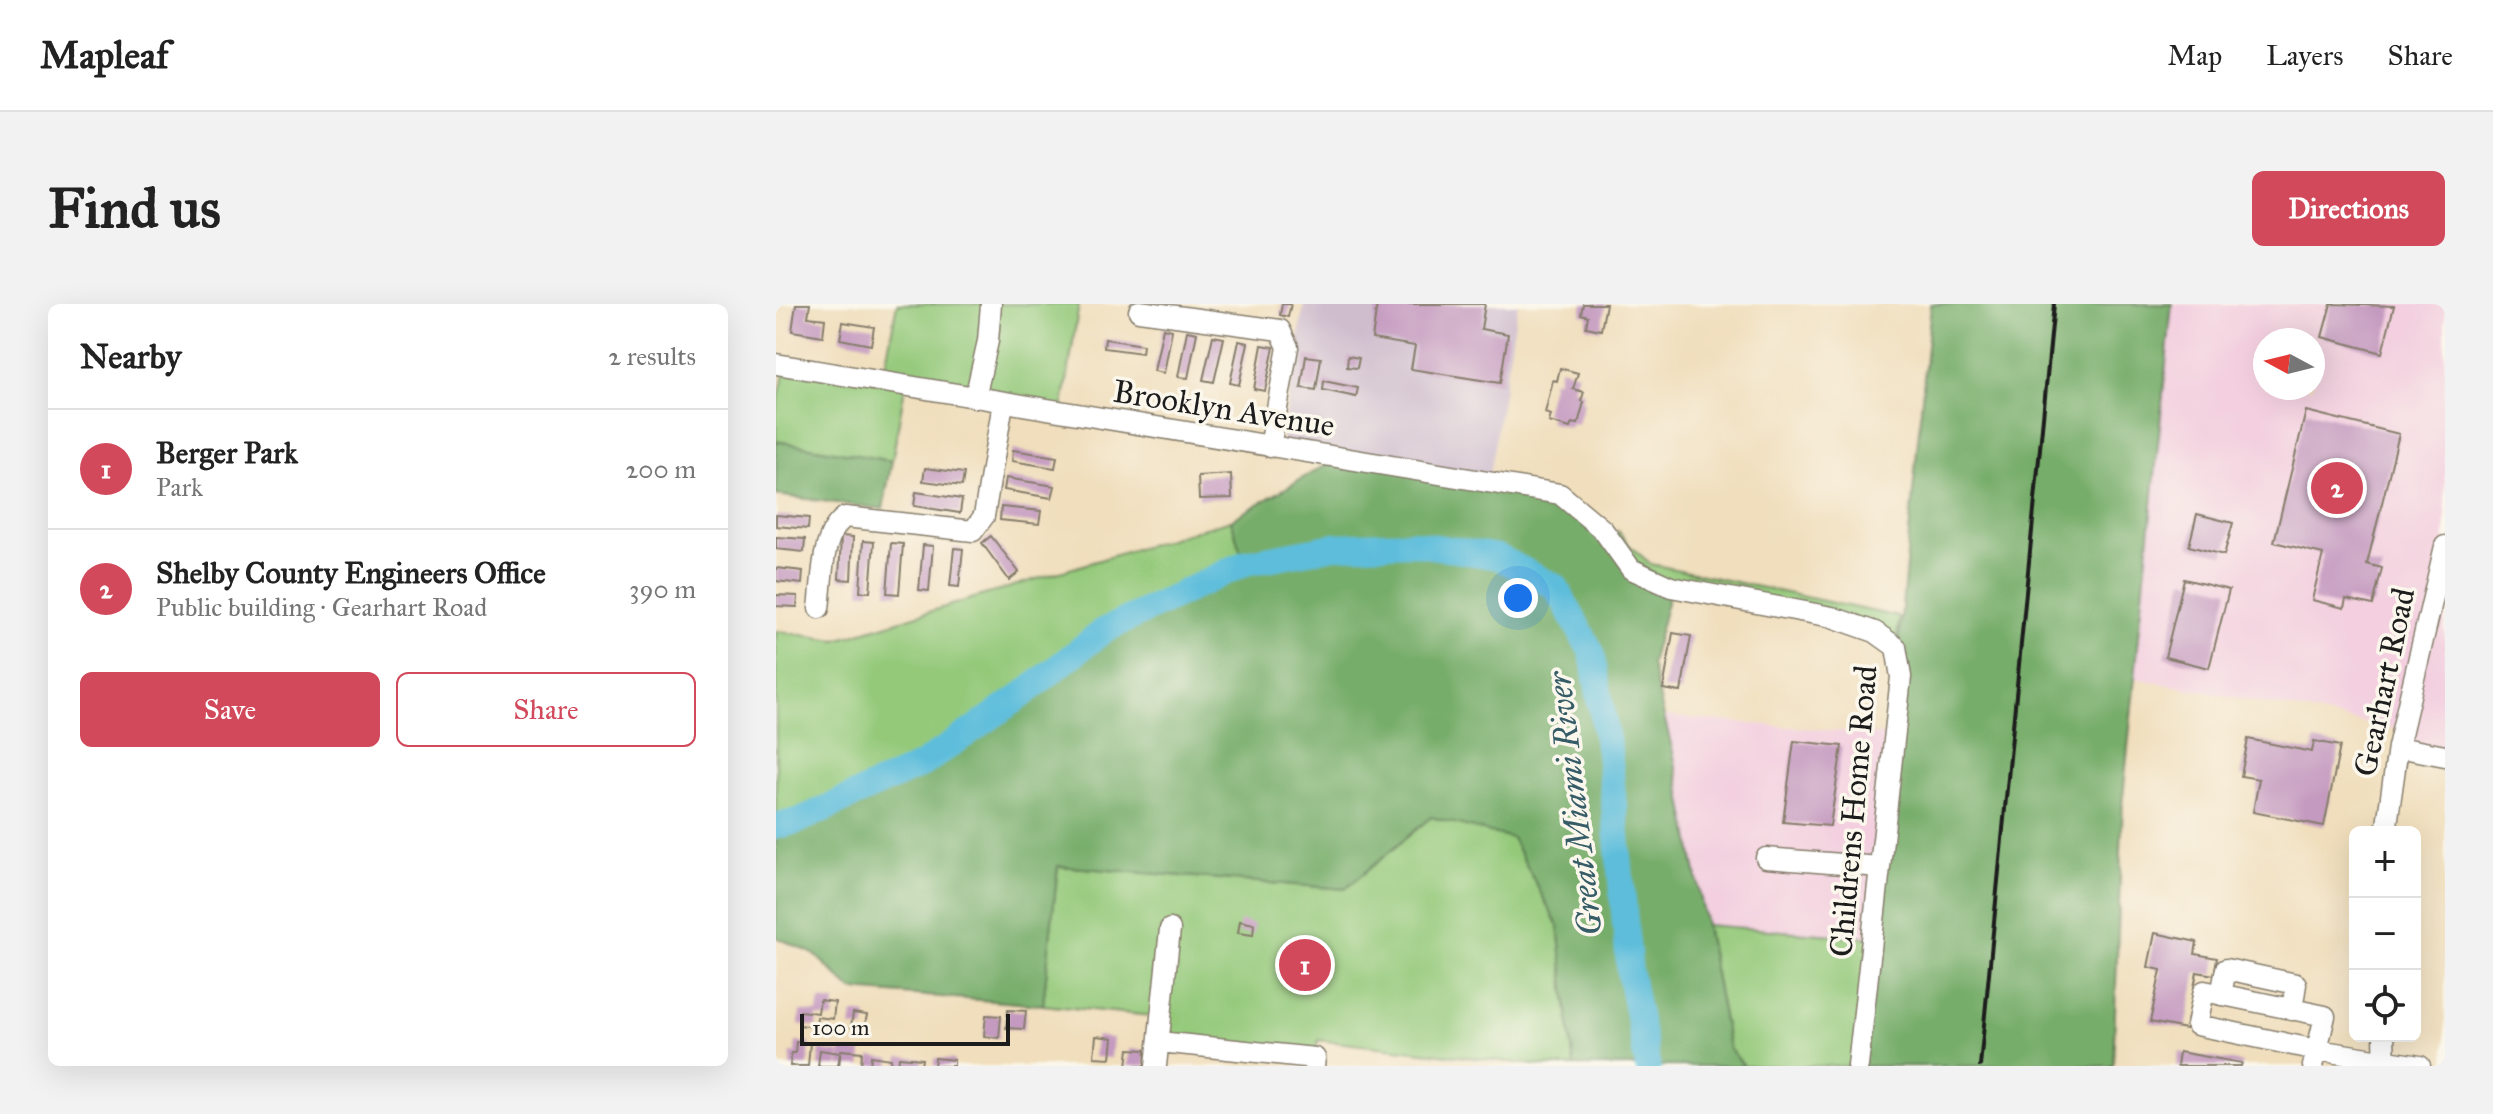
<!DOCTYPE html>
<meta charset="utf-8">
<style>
:root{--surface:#fff;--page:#f2f2f2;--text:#222;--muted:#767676;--line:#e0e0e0;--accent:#d1495b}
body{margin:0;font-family:"IM FELL Great Primer",serif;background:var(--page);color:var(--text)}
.controls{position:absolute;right:24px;bottom:24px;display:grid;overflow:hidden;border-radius:12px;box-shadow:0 8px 32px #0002}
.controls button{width:72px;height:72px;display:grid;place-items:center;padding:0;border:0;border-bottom:2px solid var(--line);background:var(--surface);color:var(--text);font:40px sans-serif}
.compass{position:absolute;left:1477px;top:24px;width:72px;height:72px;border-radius:50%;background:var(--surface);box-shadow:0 8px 32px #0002;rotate:277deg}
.scale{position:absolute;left:24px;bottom:20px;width:210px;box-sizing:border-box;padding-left:8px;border:4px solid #1c1c1c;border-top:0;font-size:22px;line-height:28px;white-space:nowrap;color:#1c1c1c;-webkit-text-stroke:6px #fbf7ec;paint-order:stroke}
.you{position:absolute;left:742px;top:294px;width:28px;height:28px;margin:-20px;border:6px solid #fff;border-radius:50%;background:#1a73e8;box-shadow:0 0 0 12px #1a73e833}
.badge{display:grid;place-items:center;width:52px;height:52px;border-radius:50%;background:var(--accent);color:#fff;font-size:26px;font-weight:700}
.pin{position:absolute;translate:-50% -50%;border:4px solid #fff;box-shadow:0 2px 8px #0006}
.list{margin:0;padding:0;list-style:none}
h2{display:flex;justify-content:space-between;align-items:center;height:104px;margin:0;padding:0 32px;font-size:34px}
h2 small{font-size:26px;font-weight:400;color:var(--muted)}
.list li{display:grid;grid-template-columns:52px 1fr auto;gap:24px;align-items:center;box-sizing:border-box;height:120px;padding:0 32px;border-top:2px solid var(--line)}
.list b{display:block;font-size:30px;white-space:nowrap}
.list p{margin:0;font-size:26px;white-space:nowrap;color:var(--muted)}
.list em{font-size:26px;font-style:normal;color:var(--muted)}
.actions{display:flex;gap:16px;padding:24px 32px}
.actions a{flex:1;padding:18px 0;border:2px solid var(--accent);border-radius:12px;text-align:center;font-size:28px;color:var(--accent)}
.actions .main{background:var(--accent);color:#fff}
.icon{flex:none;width:44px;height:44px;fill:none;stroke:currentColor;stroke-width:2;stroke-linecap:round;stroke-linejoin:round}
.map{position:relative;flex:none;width:1669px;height:762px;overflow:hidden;border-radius:12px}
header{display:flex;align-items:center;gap:48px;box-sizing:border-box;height:112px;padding:0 40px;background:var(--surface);border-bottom:2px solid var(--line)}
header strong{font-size:38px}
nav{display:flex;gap:44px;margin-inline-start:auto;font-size:28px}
.intro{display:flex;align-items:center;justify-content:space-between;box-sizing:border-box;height:192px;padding:0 48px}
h1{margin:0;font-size:56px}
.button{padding:20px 36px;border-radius:12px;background:var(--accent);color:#fff;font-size:28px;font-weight:700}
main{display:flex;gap:48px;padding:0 48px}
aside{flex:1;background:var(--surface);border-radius:12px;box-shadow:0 8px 32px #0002}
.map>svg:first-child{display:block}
.built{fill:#f3cfdf;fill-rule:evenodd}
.industrial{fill:#cfbdce}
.green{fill:#94c97a;stroke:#58724b;stroke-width:2}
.forest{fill:#77ad6a;stroke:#4a6443;stroke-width:2}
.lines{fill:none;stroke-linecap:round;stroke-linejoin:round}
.river{stroke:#5dbddb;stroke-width:26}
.building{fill:#c49ac0}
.minor-casing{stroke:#867d6c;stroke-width:23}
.minor{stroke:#fff;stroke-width:20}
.rail{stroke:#1c1c1c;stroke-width:4}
.labels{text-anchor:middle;stroke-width:7;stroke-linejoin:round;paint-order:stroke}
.street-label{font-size:32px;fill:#1c1c1c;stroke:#fbf7ec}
.water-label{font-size:34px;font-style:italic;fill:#365c68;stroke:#fbf7ec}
</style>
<header>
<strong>Mapleaf</strong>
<nav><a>Map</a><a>Layers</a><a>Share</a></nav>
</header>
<div class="intro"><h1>Find us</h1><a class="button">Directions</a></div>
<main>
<aside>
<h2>Nearby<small>2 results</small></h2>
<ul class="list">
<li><span class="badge">1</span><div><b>Berger Park</b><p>Park</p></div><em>200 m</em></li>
<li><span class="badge">2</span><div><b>Shelby County Engineers Office</b><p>Public building · Gearhart Road</p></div><em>390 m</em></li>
</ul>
<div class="actions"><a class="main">Save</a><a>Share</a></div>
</aside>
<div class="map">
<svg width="1669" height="762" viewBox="0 0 1669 762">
<rect width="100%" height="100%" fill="#fbf7ec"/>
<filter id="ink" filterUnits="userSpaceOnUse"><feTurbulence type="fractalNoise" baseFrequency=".0125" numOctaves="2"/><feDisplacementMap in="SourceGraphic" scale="16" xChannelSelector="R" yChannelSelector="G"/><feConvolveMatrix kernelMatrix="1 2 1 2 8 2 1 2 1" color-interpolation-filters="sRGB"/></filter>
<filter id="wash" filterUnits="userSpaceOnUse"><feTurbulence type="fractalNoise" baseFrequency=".006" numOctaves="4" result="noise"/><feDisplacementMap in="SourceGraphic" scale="32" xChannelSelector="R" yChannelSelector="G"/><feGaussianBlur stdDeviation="1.8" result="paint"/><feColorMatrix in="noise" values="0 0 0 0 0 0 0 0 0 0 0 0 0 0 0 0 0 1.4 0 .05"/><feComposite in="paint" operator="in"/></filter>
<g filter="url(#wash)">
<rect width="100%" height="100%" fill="#f0debc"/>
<path class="built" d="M1396 0H1669V452L1622 443 1626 426 1359 374ZM1489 36H1537V84H1489Z
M888 412 1119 432 1096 634 930 621Z"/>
<path class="industrial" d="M528 0H742L712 178 505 144Z"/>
<path class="green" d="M121 0H303L286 109 129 83 116 157 0 137V107L10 61 106 78Z
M455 216 469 259 327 328 244 393 147 460 22 517 0 522V327L60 336Z
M842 227 855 243 875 260 1123 313 1120 343 1099 328 895 283 837 241Z
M655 513 736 533 782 622 798 762H768L542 736 539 754 383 738 385 713 267 701 282 562 569 585Z
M930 621 1096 634 1082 762H968L953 744Z"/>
<path class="forest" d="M1155 0H1396L1347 494 1337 762H1082Z
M0 137 116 157 107 205 0 191Z
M563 153 784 190 837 241 895 283 875 360 898 452 953 744 968 762H798L782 622 736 534 655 513 569 585 282 562 267 701 76 686 38 650 0 633V522L22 517 147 460 244 393 327 327 468 259 455 216Z"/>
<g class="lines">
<path class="river" d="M0 522 22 517 147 460 244 393 327 327 469 259 559 242 636 239 722 253 780 283 816 349 833 448 854 671 872 762"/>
</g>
<g id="blocks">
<path class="building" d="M20 0H34L32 13 49 15 47 32 16 27Z
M506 0H515L512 13 504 11Z
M601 0H709L705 25 732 30 724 79 635 65 639 42 596 35Z
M807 0H830L825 26 810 23 812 12 805 10Z
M1555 0 1618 2 1606 49 1546 33Z
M67 18 98 23 95 41 64 35Z
M387 24 396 26 388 69 378 67Z
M411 27 421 29 412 74 402 73Z
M437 32 448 34 438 78 427 76Z
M329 35 367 41 366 49 328 44Z
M463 37 472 39 463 81 454 79Z
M486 41 498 43 489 87 478 85Z
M530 52 545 54 540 86 525 84Z
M572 52 583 54 581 64 571 63Z
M784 64 802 69 797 85 808 88 805 97 808 98 802 120 796 119 794 124 773 118 775 111 769 109 777 76 781 77Z
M548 77 582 84 580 93 547 86Z
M1530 107 1623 130 1591 260 1606 264 1597 301 1570 295 1568 304 1536 296 1547 250 1498 238Z
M237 146 281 153 279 164 236 157Z
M149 164 188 169 186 182 147 177Z
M455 170 456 194 423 195 422 172Z
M230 174 279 182 276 194 228 186Z
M140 188 186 195 184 209 138 202Z
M225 203 265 207 263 220 224 216Z
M1421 210 1457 219 1448 251 1413 242Z
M0 211 33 214 32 225 0 222Z
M65 232 77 233 75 276 63 275Z
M215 232 243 268 233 276 206 239Z
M0 233 29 235 28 248 0 245Z
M87 237 98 238 94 288H84Z
M115 239 127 240 123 290 111 289Z
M147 241 157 242 153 287 143 286Z
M178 244 187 245 183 283 174 282Z
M0 264 27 267 26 280 0 277Z
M1408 275 1453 286 1433 364 1389 353Z
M0 291 22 292 21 303 0 302Z
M897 329 915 332 905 388 887 385Z
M1472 435 1536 448 1538 437 1564 442 1548 522 1477 508 1483 475 1465 472Z
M1018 437 1066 442 1054 522 1007 518Z
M464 617 478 620 477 631 462 629Z
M1379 629 1421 638 1419 650 1441 654 1438 671 1421 668 1410 725 1374 718 1385 666 1372 663Z
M44 696 59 698 57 715 41 713 40 723 23 721 24 707 42 709Z
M232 706 250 707 248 725 230 724Z
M77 709 91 711 88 725 75 723Z
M210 711 225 712 223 734 208 732Z
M320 732 337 734 335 754 318 753Z
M20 738 34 739 32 762H14L15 749H19Z
M353 745 370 746 369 762H351Z
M44 746 64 749 62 762H42Z
M65 746 86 748 85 762H63Z
M1403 748 1466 759 1465 762H1401Z
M95 752 115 755 114 762H94Z
M123 753 146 755 145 762H122Z
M159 754 178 756V762H158Z"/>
</g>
</g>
<g filter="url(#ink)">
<use href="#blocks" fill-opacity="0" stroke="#867d6c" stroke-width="2"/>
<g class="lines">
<g class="minor-casing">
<path id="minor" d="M363 7 504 26 512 43 494 143
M0 60 784 190 827 226 855 265 895 283 1056 313 1099 328 1120 343 1125 373 1082 762
M199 94 212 37 215 0
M43 304C47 276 44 231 69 213L197 227 208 212 227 99
M1622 443 1669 452
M1610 528 1622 443 1669 242
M990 554 1104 563
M1428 687 1549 712 1541 746 1421 721Z
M1445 691 1450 665 1520 680 1516 706
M1608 732 1609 762
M383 738 539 754 538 762
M380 762 394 625
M1537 762 1541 746 1644 762"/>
</g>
<use href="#minor" class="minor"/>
<path class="rail" d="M1204 762 1278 0"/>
</g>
</g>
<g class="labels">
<g class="street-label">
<text transform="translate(448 104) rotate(9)" y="11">Brooklyn Avenue</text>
<text transform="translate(1608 378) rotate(-78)" y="11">Gearhart Road</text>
<text transform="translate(1077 507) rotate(-85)" y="11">Childrens Home Road</text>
</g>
<g class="water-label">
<text transform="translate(798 500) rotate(-97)" y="12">Great Miami River</text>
</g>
</g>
</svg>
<div class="controls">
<button>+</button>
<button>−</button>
<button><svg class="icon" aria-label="locate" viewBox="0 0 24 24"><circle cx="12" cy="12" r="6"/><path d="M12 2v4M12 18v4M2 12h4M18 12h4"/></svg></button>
</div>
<svg class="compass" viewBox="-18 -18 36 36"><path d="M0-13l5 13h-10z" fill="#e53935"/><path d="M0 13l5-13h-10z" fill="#767676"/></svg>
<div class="scale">100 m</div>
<div class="you"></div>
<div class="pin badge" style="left:529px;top:661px">1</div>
<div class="pin badge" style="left:1561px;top:184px">2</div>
</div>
</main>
